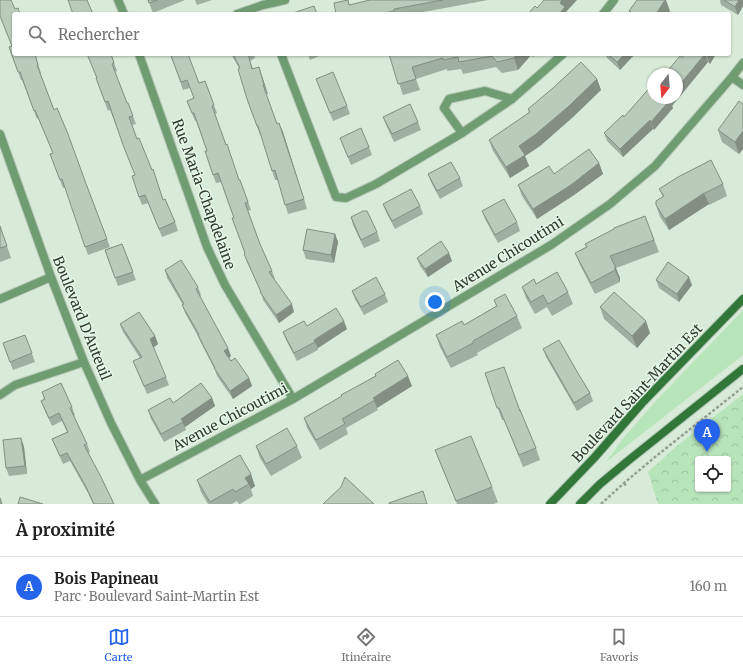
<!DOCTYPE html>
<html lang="fr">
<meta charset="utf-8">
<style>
:root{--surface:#fff;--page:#f2f2f2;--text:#222;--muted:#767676;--line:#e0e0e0;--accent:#2563eb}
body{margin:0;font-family:Merriweather,serif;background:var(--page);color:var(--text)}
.controls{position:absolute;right:12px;bottom:12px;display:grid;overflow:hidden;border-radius:4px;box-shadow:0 1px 3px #0004}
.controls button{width:36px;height:36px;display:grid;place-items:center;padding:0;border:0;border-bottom:1px solid var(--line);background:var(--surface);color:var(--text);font:20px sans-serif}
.compass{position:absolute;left:647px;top:68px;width:36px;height:36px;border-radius:50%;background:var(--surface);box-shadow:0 1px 3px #0004;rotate:196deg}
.you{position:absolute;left:435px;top:302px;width:14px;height:14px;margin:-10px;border:3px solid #fff;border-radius:50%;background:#1a73e8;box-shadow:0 0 0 6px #1a73e833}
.badge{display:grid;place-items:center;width:26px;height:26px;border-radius:50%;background:var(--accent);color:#fff;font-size:13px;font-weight:700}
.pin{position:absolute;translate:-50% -33px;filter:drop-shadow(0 1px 2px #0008)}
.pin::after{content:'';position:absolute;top:21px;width:14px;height:12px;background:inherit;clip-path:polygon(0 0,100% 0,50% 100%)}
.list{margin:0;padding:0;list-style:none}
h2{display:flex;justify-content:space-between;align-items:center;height:52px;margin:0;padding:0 16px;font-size:17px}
h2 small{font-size:13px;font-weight:400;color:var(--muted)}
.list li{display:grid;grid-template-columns:26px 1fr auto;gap:12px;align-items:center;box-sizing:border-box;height:60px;padding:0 16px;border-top:1px solid var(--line)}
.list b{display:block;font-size:15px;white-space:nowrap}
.list p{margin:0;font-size:13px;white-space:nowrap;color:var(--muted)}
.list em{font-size:13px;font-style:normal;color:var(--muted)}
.icon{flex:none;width:22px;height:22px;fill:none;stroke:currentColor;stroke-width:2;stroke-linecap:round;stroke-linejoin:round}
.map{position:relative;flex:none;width:743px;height:504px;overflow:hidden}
.search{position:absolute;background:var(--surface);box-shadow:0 1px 3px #0004;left:12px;right:12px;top:12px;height:44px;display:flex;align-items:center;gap:10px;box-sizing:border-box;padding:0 14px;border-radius:4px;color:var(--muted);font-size:15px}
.sheet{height:112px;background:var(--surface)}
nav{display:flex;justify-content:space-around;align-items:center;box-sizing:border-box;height:56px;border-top:1px solid var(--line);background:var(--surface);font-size:11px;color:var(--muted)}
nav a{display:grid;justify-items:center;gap:2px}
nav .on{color:var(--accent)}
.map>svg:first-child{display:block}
.grass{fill:#b8e4ba}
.park{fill:url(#park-crowns);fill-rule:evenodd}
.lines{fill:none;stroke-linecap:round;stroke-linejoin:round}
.minor-casing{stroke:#b7c7b7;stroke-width:10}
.secondary-casing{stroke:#b7c7b7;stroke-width:10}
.path{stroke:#93a193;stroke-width:2.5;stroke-dasharray:3 2;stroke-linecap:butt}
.minor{stroke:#709c72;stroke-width:8}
.secondary{stroke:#31773a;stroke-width:8}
.wall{fill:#9fafa0}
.shaded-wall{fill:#828f82}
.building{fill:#b9ccba;stroke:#828f82}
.labels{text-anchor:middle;stroke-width:3;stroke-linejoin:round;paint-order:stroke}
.street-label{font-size:14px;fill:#313831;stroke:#e5f8e5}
</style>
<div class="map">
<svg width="743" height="504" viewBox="0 0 743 504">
<defs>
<pattern id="park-crowns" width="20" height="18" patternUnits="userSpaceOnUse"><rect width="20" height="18" fill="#b8e4ba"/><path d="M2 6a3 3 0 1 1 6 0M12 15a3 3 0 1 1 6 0" fill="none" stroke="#9fc4a0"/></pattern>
</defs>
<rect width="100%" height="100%" fill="#d8ebd8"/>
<path class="grass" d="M743 310V355L606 462 625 436 655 402Z"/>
<path class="park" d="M743 394V504H658L648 472 678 445ZM698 459H728V489H698Z"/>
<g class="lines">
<g class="minor-casing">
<path id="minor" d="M118 0 124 14
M237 14 263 5 285 0
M603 14 614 0
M139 54 207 247 225 285 293 399
M281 54 336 197 346 198 376 184 462 133 512 99 563 54
M732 77 743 85
M462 133 444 108 449 99 485 91 512 99
M0 134 51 277 84 362 111 423 140 480 155 504
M0 299 51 277
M0 395 15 385 84 362
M140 480 293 399 551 245 610 204 655 166 732 77 743 63"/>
</g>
<g class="secondary-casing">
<path id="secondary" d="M550 504 594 458 642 403 743 299
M580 504 600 484 629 460 743 369"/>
</g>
<path class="path" d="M624 483 627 487
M601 504 624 483 655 457 743 387"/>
<use href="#minor" class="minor"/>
<use href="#secondary" class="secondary"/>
</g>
<path class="wall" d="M148 0H185L153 13Z
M195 0H212L197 5Z
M348 0 349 5 370 0H488L413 14H336Z
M720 0H743V6L738 15 721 5Z
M15 9 35 54 41 73H40L54 110 85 181 110 247 88 255 65 187 63 188 50 154 53 153 38 118 37 119 22 80H21L9 47 12 46Z
M111 54 117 71 115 72 127 103H128L136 124 132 125 137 139 152 170 153 169 163 200 175 222 178 231 162 237 148 203 142 205 139 197 135 175 110 110 108 111 96 78Z
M231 54H254L255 58 250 61 253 69 259 67 268 94 266 95 277 124 283 132 307 209 288 214 278 180H275L261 135H260L247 99 239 68Z
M308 54H324L310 60Z
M389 54H536L533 57 532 54 518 70 502 73 496 67 463 74 461 69 447 71V69L416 79 420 90 403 95Z
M605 54H635L620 70 607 58Z
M684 54H716L710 64 708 62 672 106 673 108 654 130 653 129 623 157 607 141 604 133 624 117 653 98Z
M171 56 199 83 205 81 217 113 215 114 226 145 239 180H240L251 210 248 211 260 244 272 271 275 279H274L294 312 279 323 263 300 261 292 247 262 234 218 221 182 216 183 213 175 207 151 196 121H195L187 101 194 98 190 88 183 90Z
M316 79 347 106 350 114 333 121Z
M597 79 601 90 573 117 540 146 525 156 529 166 510 178 493 151 489 140 529 113 528 109Z
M743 104V149L739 154 722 142 718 130Z
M383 117 418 122 421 130 394 142 386 125Z
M340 138 369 147 372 155 351 165Z
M599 163 603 174 574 195 537 219 522 196 518 185 554 174Z
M428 174 460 178 463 186 440 199 431 182Z
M723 184 727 196 709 205V204L669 230 660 217 656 205 663 197 659 189Z
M383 204 420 206 423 214 395 229 386 212Z
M482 211 517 222 520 231 498 243 485 219Z
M645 216 659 252 616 268 620 278V282L595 294 580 265 575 253 586 247 585 244Z
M351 217 377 232 380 241 364 248 353 225Z
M0 226 11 258 0 262Z
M335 234 338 242 334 263 306 259 303 250Z
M122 244 136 280 118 286 105 250Z
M417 258 452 261 428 277 420 266Z
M165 270 198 287 201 295 200 296 231 356 229 358 231 361 249 378 252 386 233 399 217 376 215 370 201 343 198 336 185 313 182 305H183L167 278Z
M656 280 692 285 679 302 659 288Z
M536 284 568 292 573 304 552 316 547 307 535 314 526 298 522 287Z
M352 291 385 294 388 302 364 315 355 299Z
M494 300 517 316 522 328 477 353 478 355 451 368 440 347 436 335 464 325 496 306Z
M600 307 650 333 637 348 604 319Z
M120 324 155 336 158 344 153 347 169 385 147 394 133 361 140 358 123 332Z
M347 329 318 348V350L297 361 286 340 283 332Z
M25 335 35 362 13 370 3 343Z
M543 349 579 375 590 393 593 401 577 411 546 357Z
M485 373 520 411 536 448 540 460 523 467 504 420H502Z
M375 374 412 386 377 408 378 410 346 428 348 434 320 450 307 428 304 418 342 396 375 376Z
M42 392 72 407 75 415 74 416 87 444 90 452 88 453 114 504H93L88 493 70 461 63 464 52 439 67 432 62 421 52 426 44 409 41 401 44 399Z
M212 398 215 406 185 427 186 430 164 442 151 419 148 410 173 403Z
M21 438 24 447 27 474 9 476 6 468Z
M256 446H297L302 458 271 476 260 458Z
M435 450 492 487 498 502 494 504H457Z
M240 455 255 486 251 489 253 496 240 504H239L237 501 232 504H208L201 492 197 480Z"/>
<path class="shaded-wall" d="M562 0H577L566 12 567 14H559L560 3Z
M665 0H666L670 11 668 14H656Z
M739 0H743V6L738 15 735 7Z
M517 54H532L518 70 514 58Z
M532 54H536L533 57Z
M625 54H635L620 70 617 62Z
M705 54 708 62 672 106 673 108 654 130 651 122 669 98H677V88Z
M708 54H716L710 64 707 56Z
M259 67 268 94 264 85Z
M597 79 601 90 573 117 540 146 525 156 529 166 510 178 506 167 519 146Z
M650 120 653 129 623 157 620 149Z
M279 123 283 132 307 209 304 199Z
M743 131V149L739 154 735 142Z
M599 163 603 174 574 195 537 219 533 209Z
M704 193 709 204 669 230 665 219Z
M335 234 338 242 334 263 331 255Z
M449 253 452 261 428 277 425 269Z
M615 266 620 278V282L615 270Z
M689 277 692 285 679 302 677 294Z
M292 304 294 312 279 323 276 315Z
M344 321 347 329 318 348 314 340Z
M646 321 650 333 637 348 632 336Z
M155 336 158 344 153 348 150 339Z
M228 348 231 356 227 359 224 351Z
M408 376 412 386 377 408 373 398Z
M249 378 252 386 233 399 230 391Z
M212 398 215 406 185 427 181 419Z
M21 438 24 447 27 474 25 466Z
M251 474 255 486 251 489 249 484 245 478Z"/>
<path class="building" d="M0 0H11L15 9 18 8 20 14H14V54H35L38 65H37L54 110 57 108 68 134 85 181 107 239 85 247 62 179 60 180 50 154 53 153 35 110 34 111 20 72H18L9 47 12 46 0 16Z
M68 0H87L93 14H73Z
M148 0H157L149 3Z
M348 0 349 5 370 0H443L394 9V11L380 14H336L334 3Z
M544 0H562L560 3 565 7 559 14H528L535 6 537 8Z
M637 0H665L656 14H635L629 11Z
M724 0H739L735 7Z
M314 6 317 14H294L293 13Z
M87 54H111L114 63 112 64 127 103H128L133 116 129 117 137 139 139 138 152 170 153 169 163 200 165 199 175 222 159 229 145 195 139 197 132 176 135 175 123 145 108 101 105 102 96 78H97Z
M177 54H188L199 83 205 81 214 105 212 106 226 145 227 144 239 180H240L248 202 245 203 260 244 272 271 269 272 292 304 276 315 260 292H261L244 254 245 253 232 218H234L218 173 213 175 205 151H207L194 113H192L187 101 194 98 187 80 181 82 171 56Z
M233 54H248L252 69 259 67 264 85H263L277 124 279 123 304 199 285 205 275 170 272 171 258 126H257L247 99 238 69 240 68Z
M389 54H517L514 58 497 62 492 56 459 62 458 57 443 60V58L412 67 416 79 398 84Z
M608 54H625L617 62Z
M684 54H708L707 56 705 54 677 88V74H665L680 56 682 58Z
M581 62 597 79 569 106 536 134 519 146 525 155 506 167 489 140 530 112 528 109 553 88Z
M333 72 347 106 330 113 316 79Z
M652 85 653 86V98H669V99L670 100 651 122 650 120 620 149 604 133 623 115 624 117Z
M739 101 743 104V131L735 142 718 130Z
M410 104 418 122 392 134 383 117Z
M361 128 369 147 348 157 340 138Z
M589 149 599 163 571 185 533 209 518 185 549 166 554 174Z
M711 160 723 184 705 193H704L665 219 656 205V201L664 196 659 189 678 177Z
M451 162 460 178 437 191 428 174Z
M411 189 420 206 392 221 383 204Z
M504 199 517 222 495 235 482 211Z
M363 211H367L377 232 361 240 351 217Z
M645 216 654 240 610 256 615 266V270L591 283 575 253 587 247 585 244 614 229V228Z
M0 226 7 246 0 248Z
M307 229 335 234 331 255 303 250Z
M441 241 449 253 425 269 417 258Z
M122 244 133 272 115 278 105 250Z
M181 260 198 287 196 289 228 348 224 351 231 361 235 358 249 378 230 391 214 368H215L198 335H199L182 305 184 304 165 270Z
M668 262 689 277 677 294 656 280Z
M557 272 568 292 548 304 543 295 531 302 522 287 534 279 536 284Z
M376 277 385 294 361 307 352 291Z
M614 292 646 321 632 336 600 307Z
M505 294 517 316 473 341V343L447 357 436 335 462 321 464 325 497 306 494 300Z
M336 308 344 321 314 340 315 342 294 353 283 332 304 321 307 326Z
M139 312 155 336 150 339 166 377 144 386 133 361 142 357 120 324Z
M25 335 32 353 10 362 3 343Z
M559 340 579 375 590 393 574 403 543 349Z
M398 360 408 376 373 398 375 400 342 419 345 424 316 440 304 418 342 396 341 395 376 376 375 374Z
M504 367 520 411V410L536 448 519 455 499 408H497L485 373Z
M61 383 72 407 70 408 87 444 84 445 100 475 114 504H94L85 485 67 453 60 456 52 439 68 432 59 413 49 418 41 401 45 399 42 392Z
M201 383 212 398 181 419 183 422 161 434 148 410 170 398 173 403Z
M287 428 297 446 266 464 256 446Z
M471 436 492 487 456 501 435 450Z
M21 438 25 466 6 468 3 440Z
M240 455 251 474 245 478 249 484 235 492 233 489 210 502 197 480Z
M345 477 374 504H323L341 487Z
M423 491 427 504H389V503Z
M20 497 43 504H18Z
M0 498 2 504H0Z"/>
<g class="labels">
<g class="street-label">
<text transform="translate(204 194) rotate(70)" y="5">Rue Maria-Chapdelaine</text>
<text transform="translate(508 254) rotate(-32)" y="5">Avenue Chicoutimi</text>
<text transform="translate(82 318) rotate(68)" y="5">Boulevard D'Auteuil</text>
<text transform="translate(637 393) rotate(-47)" y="5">Boulevard Saint-Martin Est</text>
<text transform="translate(230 417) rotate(-28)" y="5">Avenue Chicoutimi</text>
</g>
</g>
</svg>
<div class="controls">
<button><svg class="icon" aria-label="locate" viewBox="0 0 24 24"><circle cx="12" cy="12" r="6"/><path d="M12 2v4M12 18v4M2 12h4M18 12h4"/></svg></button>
</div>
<svg class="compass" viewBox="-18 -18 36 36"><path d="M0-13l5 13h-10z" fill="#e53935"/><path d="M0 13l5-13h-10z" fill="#767676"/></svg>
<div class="you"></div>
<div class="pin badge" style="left:707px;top:452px">A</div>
<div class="search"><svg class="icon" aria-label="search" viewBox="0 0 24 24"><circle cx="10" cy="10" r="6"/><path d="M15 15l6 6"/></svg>Rechercher</div>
</div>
<section class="sheet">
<h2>À proximité<small></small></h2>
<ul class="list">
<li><span class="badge">A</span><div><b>Bois Papineau</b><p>Parc · Boulevard Saint-Martin Est</p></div><em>160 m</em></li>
</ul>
</section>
<nav>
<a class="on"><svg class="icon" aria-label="map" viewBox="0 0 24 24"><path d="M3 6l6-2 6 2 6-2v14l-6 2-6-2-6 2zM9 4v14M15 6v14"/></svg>Carte</a>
<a><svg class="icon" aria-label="directions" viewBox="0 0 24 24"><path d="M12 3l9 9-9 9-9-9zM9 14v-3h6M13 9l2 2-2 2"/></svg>Itinéraire</a>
<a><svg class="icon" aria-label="saved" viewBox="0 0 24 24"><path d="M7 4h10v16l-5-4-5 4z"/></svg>Favoris</a>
</nav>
